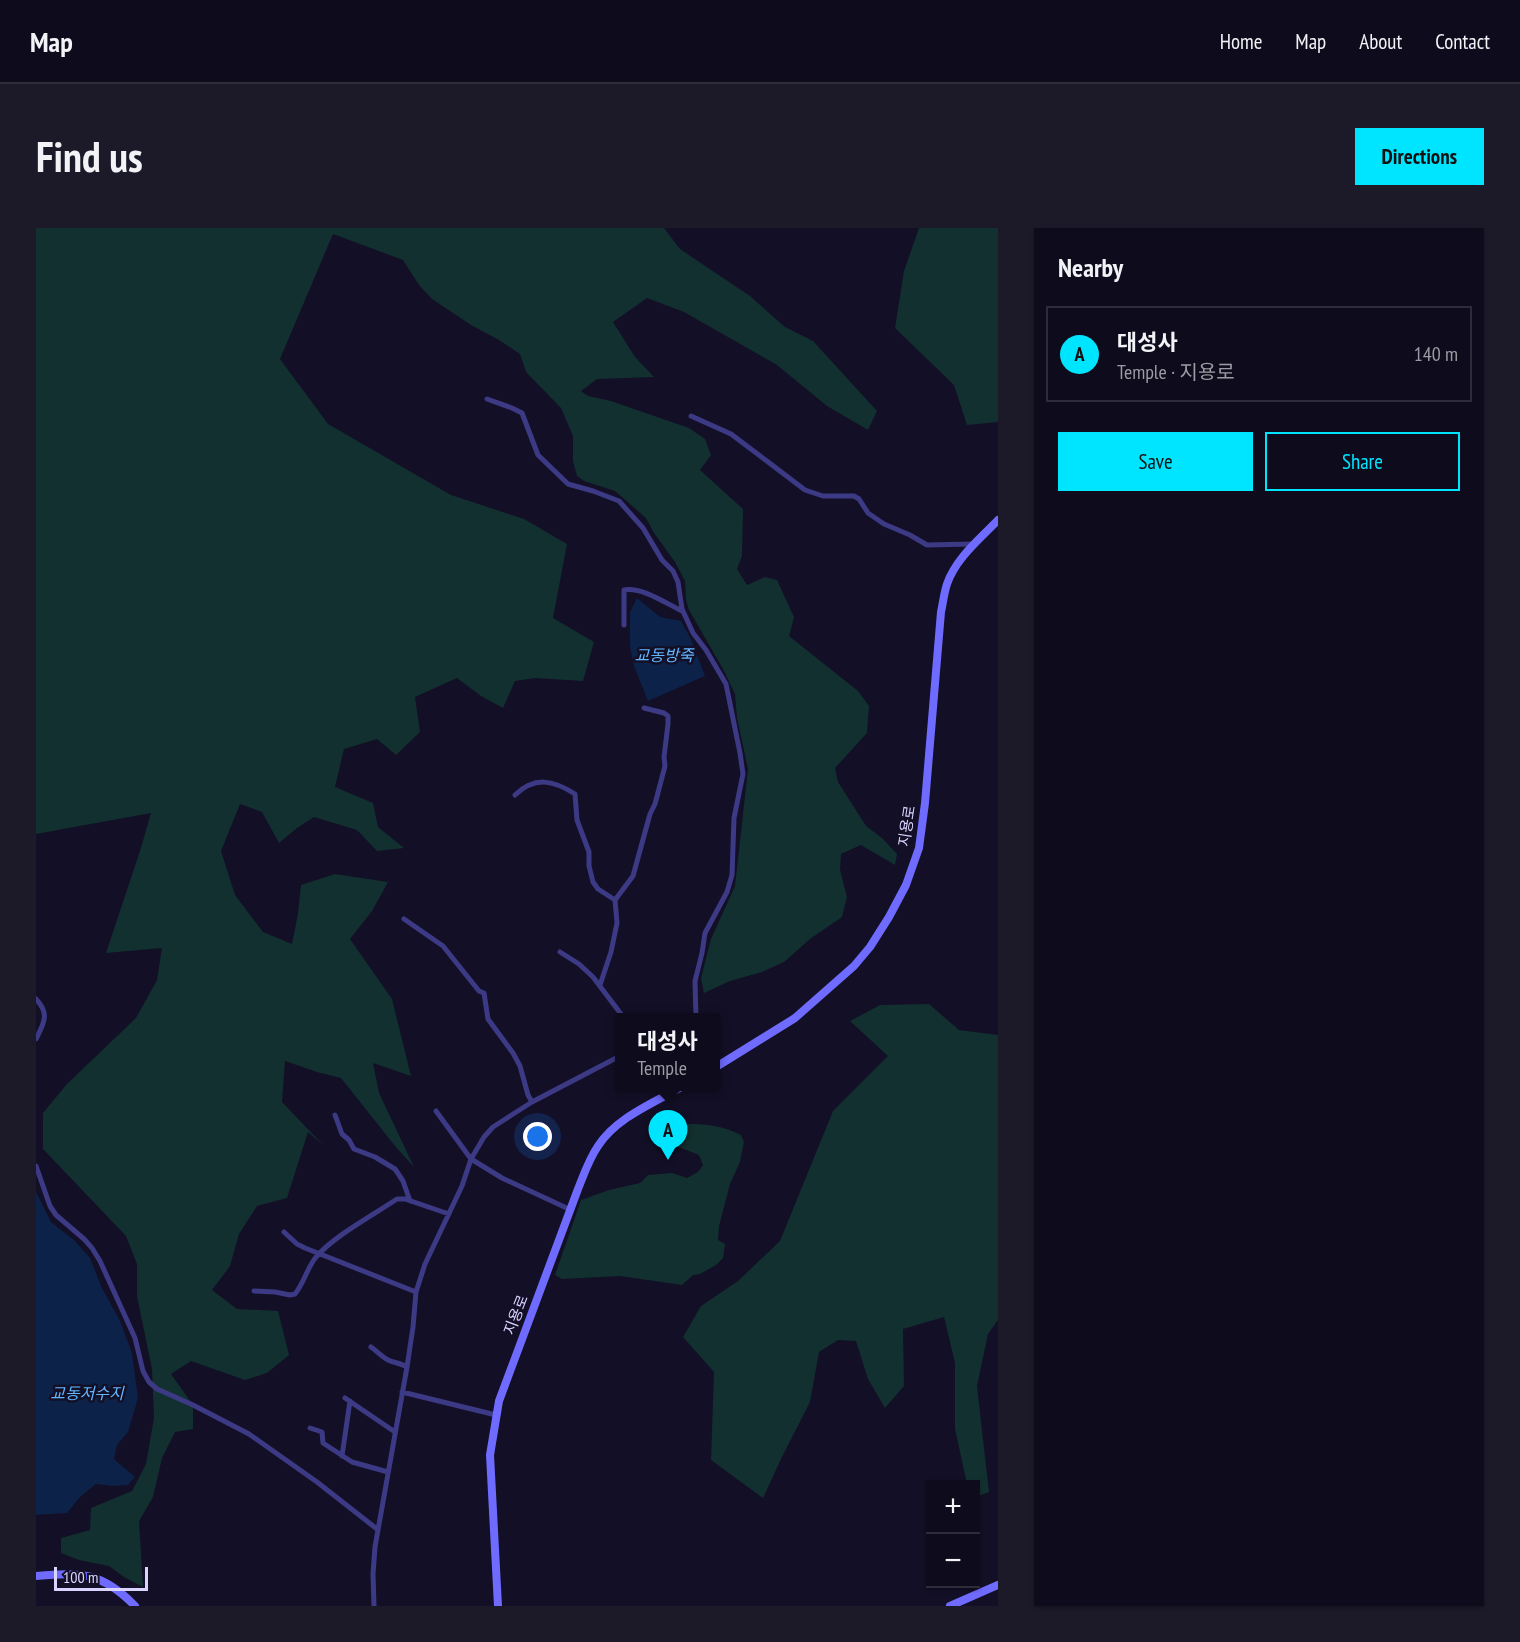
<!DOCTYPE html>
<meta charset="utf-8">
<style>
:root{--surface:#0e0b1c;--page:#1c1929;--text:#f1f3f6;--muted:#9b9ba3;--line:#2e2b3b;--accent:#00e5ff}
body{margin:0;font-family:"PT Sans Narrow","Noto Sans KR",sans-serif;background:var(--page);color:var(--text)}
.controls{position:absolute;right:18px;bottom:18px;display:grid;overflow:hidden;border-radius:0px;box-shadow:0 2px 4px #0004}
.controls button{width:54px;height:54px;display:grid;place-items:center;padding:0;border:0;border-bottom:2px solid var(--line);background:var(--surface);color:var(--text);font:30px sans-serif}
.scale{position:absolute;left:18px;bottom:15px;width:94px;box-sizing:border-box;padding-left:6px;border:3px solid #d9d4ff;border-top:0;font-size:16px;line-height:21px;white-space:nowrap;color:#d9d4ff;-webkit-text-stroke:4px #130f26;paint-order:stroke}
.you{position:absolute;left:502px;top:909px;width:21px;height:21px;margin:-15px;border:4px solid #fff;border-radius:50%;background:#1a73e8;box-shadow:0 0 0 9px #1a73e833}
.badge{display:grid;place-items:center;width:39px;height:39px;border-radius:50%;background:var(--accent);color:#111;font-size:20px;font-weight:700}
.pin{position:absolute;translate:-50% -50px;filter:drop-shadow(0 2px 3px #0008)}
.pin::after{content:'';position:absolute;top:32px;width:21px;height:18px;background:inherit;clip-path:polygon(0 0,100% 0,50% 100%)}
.popup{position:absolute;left:579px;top:785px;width:105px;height:78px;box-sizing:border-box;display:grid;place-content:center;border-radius:0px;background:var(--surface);filter:drop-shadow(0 2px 4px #0005);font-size:20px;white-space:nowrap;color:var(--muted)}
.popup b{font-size:22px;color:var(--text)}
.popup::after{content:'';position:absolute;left:50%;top:100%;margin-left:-12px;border:12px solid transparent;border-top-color:var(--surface)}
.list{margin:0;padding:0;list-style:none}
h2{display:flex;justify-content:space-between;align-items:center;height:78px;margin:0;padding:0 24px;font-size:26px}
h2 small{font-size:20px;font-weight:400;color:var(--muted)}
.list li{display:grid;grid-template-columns:39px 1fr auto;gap:18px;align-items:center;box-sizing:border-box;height:96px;margin:0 12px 12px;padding:0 12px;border:2px solid var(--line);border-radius:0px}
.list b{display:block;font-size:22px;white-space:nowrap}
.list p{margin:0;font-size:20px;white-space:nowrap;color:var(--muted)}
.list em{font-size:20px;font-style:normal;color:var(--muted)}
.actions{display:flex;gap:12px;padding:18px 24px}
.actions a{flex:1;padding:14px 0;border:2px solid var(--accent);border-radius:0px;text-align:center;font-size:21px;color:var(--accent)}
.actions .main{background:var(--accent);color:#111}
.map{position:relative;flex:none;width:962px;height:1378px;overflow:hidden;border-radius:0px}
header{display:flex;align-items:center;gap:36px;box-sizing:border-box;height:84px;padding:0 30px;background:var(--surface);border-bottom:2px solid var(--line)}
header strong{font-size:28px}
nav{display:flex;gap:33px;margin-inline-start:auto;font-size:21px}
.intro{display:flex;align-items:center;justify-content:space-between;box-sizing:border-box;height:144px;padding:0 36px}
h1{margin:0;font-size:42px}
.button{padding:15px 27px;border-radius:0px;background:var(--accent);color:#111;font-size:21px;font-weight:700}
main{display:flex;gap:36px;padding:0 36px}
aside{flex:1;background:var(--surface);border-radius:0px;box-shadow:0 2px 4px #0004}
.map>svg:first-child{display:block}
.green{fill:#12302f}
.water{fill:#0c2248}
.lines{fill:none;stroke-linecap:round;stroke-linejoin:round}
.street{stroke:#3d3a85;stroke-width:5}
.secondary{stroke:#6f6bff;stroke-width:8}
.labels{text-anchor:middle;stroke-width:5;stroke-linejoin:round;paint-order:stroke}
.street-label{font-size:15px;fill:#d9d4ff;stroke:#130f26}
.water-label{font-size:16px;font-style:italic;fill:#62b6ff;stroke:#130f26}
</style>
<header>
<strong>Map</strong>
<nav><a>Home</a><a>Map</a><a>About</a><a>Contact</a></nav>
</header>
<div class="intro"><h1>Find us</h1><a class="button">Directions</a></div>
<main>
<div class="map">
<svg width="962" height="1378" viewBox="0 0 962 1378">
<rect width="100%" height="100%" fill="#130f26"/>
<path class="green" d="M0 0H628L644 21 714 68 749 99 777 113 841 183 832 202 791 178 741 137 648 84 611 70 577 94 599 129 618 149 561 151 545 163 552 168 575 173 653 200 669 211 675 227 664 242 707 281 706 328 701 341 711 357 729 349 741 352 758 389 753 408 822 463 833 478 831 505 799 540 802 554 830 598 846 610 861 626 859 637 825 617 805 626 804 642 811 669 806 689 774 711 748 734 726 744 694 753 668 765 665 750 675 711 699 658 712 541 701 490 699 466 687 441 653 382 650 372 649 353 639 334 618 305 610 290 579 263 548 253 541 248 537 233V208L525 180 490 144 484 126 463 112 435 97 396 71 383 57 367 32 297 6 244 131 292 196 415 267 488 291 531 316 517 390 558 414 547 453 499 450 479 453 467 480 445 468 421 450 379 469 384 504 360 527 341 511 308 521 299 559 337 575 342 599 368 620 341 623 321 602 278 589 261 600 243 615 226 584 204 576 185 623 199 667 227 704 256 716 262 685 265 657 299 646 352 654 336 683 314 711 356 771 375 848 337 835 343 865 378 939 359 918 305 850 281 844 249 833 246 874 288 918 272 904 251 970 221 978 203 1006 194 1038 176 1062 201 1081 242 1083 253 1127 231 1145 209 1152 155 1133 135 1146 157 1177V1201L139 1204 126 1230 117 1269 103 1293 107 1359 88 1349 73 1338 43 1332 25 1325V1310L54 1302 55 1280 96 1263 110 1236 118 1190 116 1141 101 1068V1036L90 1008 7 921V885L31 856 100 790 121 752 126 720 70 725 104 623 115 585 0 606Z
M883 0H962V194L931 197 918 157 859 100 868 43Z
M893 776 923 802 962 807V1092L952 1106 941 1158 953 1264 940 1269V1256H931L919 1201V1135L908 1089 867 1101 868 1158 849 1180 832 1151 820 1113 802 1112 783 1124 774 1174 746 1229 727 1270 675 1232 678 1144 647 1109 665 1078 702 1053 744 1013 797 883 852 828 814 793 844 777Z
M652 896C672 896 687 898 705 907L708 914 704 934 694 956 683 998 682 1012 689 1016 687 1030 680 1037 664 1046 657 1047 646 1057 584 1048 526 1051 519 1047 545 972 573 962 604 955 612 947 636 945 651 950 662 944 667 937 663 927 623 911 632 898Z"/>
<path class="water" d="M601 370 624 389 645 393 655 411 669 448 612 473 598 438 594 418V384Z
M0 964 15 994 38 1012 54 1030 66 1060 84 1093 96 1125 102 1170 92 1204 81 1217 78 1231 99 1249 92 1257 77 1258 60 1256 44 1269 31 1285 0 1287Z"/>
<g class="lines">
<path class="street" d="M451 171 476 180 486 185 502 227 532 256 557 263 583 273 607 300 626 332 637 343 642 354 646 381 657 405 670 422 690 456 704 525 707 546 698 590 696 647 691 664 669 705 666 725 659 753 660 790
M655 188 695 206 769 262 787 268H818L823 271 832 285 848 296 874 307 891 317 937 316
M588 397V362C605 358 631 376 646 383
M479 567C499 548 517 552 539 566L541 592 553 624V638L557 654 562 661 579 672
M368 691 407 718 443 763 448 765 452 791 477 825 484 838 492 867 496 874
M524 724 543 736 557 749 588 790
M564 757 575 724 581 695 579 672 597 648 614 586 619 576 629 538 628 529 632 496V488L628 485 608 480
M0 771C14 786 8 795 0 811
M400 883 435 931 466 950 535 982
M299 887 306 906 313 912 318 921 339 929 359 941 367 953 374 973
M0 938 14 978 20 987 48 1011 56 1020 64 1033 99 1110 107 1143 113 1154 121 1161 157 1177 213 1206 281 1254 341 1301
M248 1004 261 1016 269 1020 380 1064
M218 1063 239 1064 254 1067 259 1066C268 1055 271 1040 280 1029 298 1008 337 987 361 971H369L413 986
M335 1119C341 1123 346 1129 352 1132 358 1135 365 1135 371 1139
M366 1164 460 1187
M309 1170 359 1204
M274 1200 286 1204 287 1215 316 1234 352 1244
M306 1228 314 1173
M338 1378 337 1346 339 1319 371 1139 377 1099 380 1064 389 1036 426 958 435 931 448 909 457 899 474 888 496 874 584 828"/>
<path class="secondary" d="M680 839 759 790 818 738 834 719 853 689 870 657 883 620 889 575 905 384C907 375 908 365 911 356 920 330 943 312 962 292
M0 1348C45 1344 66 1344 99 1378
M462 1378 454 1227 463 1173 542 961C548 946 553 931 562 918 581 889 618 875 647 858
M914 1378 962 1357"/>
</g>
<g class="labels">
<g class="street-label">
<text transform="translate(871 598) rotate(-81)" y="5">지용로</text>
<text transform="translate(480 1087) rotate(-69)" y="5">지용로</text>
</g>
<g class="water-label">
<text x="628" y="433">교동방죽</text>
<text x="51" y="1171">교동저수지</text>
</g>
</g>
</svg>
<div class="controls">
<button>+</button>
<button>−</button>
</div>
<div class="scale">100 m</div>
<div class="you"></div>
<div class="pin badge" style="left:632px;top:932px">A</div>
<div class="popup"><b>대성사</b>Temple</div>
</div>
<aside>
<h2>Nearby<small></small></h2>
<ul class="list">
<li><span class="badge">A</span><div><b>대성사</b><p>Temple · 지용로</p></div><em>140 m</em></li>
</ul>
<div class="actions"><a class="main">Save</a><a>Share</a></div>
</aside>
</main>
